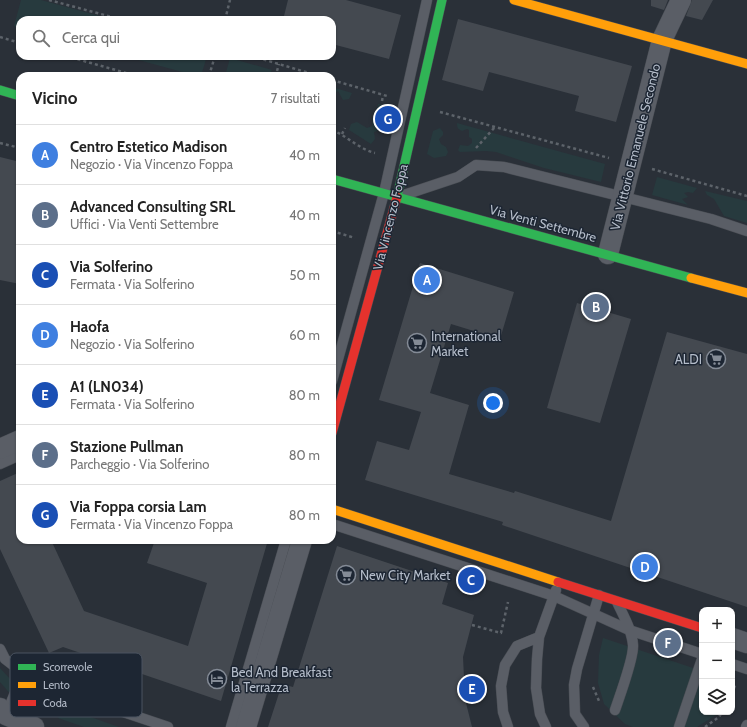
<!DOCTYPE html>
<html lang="it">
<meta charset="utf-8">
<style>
:root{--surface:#fff;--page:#f2f2f2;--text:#222;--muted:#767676;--line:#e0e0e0;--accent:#ea580c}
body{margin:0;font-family:Cabin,sans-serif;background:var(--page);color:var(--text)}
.controls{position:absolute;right:12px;bottom:12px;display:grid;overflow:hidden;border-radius:8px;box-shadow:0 1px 3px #0004}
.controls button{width:36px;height:36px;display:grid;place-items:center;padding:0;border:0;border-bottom:1px solid var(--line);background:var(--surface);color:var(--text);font:20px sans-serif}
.you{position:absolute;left:493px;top:403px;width:14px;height:14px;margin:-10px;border:3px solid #fff;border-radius:50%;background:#1a73e8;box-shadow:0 0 0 6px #1a73e833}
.badge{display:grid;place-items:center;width:26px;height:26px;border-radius:50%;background:var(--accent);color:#fff;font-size:13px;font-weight:700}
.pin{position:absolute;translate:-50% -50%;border:2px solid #fff;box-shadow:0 1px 4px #0006}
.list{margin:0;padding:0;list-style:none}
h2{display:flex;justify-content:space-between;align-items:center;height:52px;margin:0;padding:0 16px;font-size:17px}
h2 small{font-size:13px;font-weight:400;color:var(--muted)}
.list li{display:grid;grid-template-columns:26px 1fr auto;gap:12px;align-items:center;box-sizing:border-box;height:60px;padding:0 16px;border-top:1px solid var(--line)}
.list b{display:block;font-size:15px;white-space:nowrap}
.list p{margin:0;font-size:13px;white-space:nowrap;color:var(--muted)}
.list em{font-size:13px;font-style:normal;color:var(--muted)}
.icon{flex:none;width:22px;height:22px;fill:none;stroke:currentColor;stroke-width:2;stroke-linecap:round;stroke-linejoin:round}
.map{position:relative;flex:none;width:747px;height:727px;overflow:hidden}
.search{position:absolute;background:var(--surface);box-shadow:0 1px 3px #0004;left:16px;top:16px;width:320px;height:44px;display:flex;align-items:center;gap:10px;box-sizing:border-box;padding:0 14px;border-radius:12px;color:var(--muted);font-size:15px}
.panel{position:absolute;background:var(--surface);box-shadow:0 1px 3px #0004;left:16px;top:72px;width:320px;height:472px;border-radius:12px}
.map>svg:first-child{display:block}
.green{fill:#273a3e}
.building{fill:#444950}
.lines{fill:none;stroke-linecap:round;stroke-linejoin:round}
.lane-casing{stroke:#484c53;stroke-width:11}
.street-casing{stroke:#484c53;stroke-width:21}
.fast-casing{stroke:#484c53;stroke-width:10}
.slow-casing{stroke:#484c53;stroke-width:10}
.jam-casing{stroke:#484c53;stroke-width:10}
.path{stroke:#5d636a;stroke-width:2.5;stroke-dasharray:3 3;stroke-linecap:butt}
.lane{stroke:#5a5e66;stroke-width:10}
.street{stroke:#5a5e66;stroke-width:20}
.fast{stroke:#30b455;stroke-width:9}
.slow{stroke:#ff9f0a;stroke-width:9}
.jam{stroke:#e5322d;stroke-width:9}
.labels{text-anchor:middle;stroke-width:3;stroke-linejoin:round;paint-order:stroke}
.street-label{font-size:13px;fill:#b4bcc9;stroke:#1d2633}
.poi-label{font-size:13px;fill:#b4bcc9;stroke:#1d2633;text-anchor:start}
.key{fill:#1d2633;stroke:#4a5360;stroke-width:1}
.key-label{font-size:11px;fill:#b4bcc9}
</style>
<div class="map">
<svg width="747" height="727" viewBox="0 0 747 727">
<rect width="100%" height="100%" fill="#2a3038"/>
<path class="green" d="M21 0H41L114 20H20V28L14 26Z
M124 56H207L201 76H197Z
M230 58 272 70 268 76H225Z
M332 87 352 93 349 99 343 100 338 91 335 93H332Z
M378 104H381L384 108 380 121 377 123 379 127 377 131 374 132 375 139 371 144 349 130 351 124 357 122 367 128 372 126C373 118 371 120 376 114Z
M457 123 605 164 601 182 544 168 496 152 486 151 460 152 458 150 460 145 468 146 472 143V139L469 137V130L467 129 462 131C458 129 457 128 457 123Z
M440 128 443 132V135L439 139 441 144 446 147 448 152 446 156 434 158 427 154 433 131Z
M657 177 697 188 693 193 688 192 684 193 688 197 682 199 688 205 652 195Z
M705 191 747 201V223L724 216 714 199 707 195Z
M603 638 702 671V712H718L716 715 697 727H633L625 724 604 704 598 683 599 655Z
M0 668 23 693 33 699 52 705 48 715 19 704 0 682Z
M62 707 119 727H84L58 718Z"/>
<path class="building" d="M288 0H346L401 15 389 59 332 44V20H283Z
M651 0H668L664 10 651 6Z
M692 0H713L702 20 686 16Z
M458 19 632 66 616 122 575 111 579 96 489 72 483 91 442 80Z
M0 157 20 162V284L0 280Z
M420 263 514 292 500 339 451 324 430 393 469 405 449 474 514 493 515 491 611 521 667 332 747 354V607L502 525 503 522 365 480 377 441 409 450 421 412 379 400Z
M577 303 631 319 600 423 547 408Z
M20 472V540H51L84 611 188 646 207 583 147 563 155 540H268L221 701 63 647 49 653 0 549V481Z
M337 546 448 583 442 604 474 615 463 657 465 699 472 727H268L282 684 293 687Z"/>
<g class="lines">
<g class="lane-casing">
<path id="lane" d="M404 195 458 177 476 165 504 167 711 219 747 231
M332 381 384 193 427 0
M0 464 20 455
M332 524 554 596 629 630 702 654
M0 649 5 659 23 673 61 691 168 727
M732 664 747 669
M615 710C620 695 634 658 633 645 632 630 623 615 617 602
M6 715 23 673
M231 727 286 540
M508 727 503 712 501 686 505 665 517 646 539 637
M546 727 540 714 536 688 537 659 539 637 556 590
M584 727 575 714 574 685 577 669 599 595
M679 727 702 659
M746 727 747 725"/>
</g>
<g class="street-casing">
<path id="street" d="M608 254 662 40 681 0
M0 449 20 440
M732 638 747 643
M0 708 6 715 34 727
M246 727 302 540"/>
</g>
<g class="fast-casing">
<path id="fast" d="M0 90 20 96
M332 179 691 278
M397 197 442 0"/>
</g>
<g class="slow-casing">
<path id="slow" d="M514 0 747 64
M691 278 747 293
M332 509 558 582"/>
</g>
<g class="jam-casing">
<path id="jam" d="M332 433 397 197
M558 582 702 628"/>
</g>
<path class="path" d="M49 0 123 20
M225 20 230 0
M0 37 20 43
M66 56 137 76
M252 56 319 76
M277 71 279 64
M209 76 215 56
M332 80 387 96
M382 101 383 95
M440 112 609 158
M332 130C347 136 359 149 375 153
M342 134 345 128
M0 143 20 148
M476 148 495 127
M652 169 747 196
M332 231 355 238
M472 625 501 633 508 602
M69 668 74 651
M593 687 599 701
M732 694 736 683
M705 727 719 717 722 712"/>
<use href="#lane" class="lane"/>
<use href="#street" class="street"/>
<use href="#fast" class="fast"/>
<use href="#slow" class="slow"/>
<use href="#jam" class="jam"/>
</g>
<defs>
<g id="supermarket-ring" transform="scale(1)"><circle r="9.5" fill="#1d2633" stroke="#848b96" stroke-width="1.5"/><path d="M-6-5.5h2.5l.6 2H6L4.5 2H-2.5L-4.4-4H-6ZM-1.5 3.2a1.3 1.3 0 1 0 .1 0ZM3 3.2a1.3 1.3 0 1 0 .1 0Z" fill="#848b96"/></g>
<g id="hotel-ring" transform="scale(1)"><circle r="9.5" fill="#1d2633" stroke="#848b96" stroke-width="1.5"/><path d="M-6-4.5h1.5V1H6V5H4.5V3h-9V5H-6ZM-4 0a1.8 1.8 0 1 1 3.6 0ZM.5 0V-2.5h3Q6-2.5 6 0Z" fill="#848b96"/></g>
</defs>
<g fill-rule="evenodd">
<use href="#supermarket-ring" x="417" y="343"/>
<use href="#supermarket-ring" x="716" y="359"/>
<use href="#supermarket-ring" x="346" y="575"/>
<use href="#hotel-ring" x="217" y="679"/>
</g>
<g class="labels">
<g class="street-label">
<text transform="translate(635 147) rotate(-76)" y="5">Via Vittorio Emanuele Secondo</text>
<text transform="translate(390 217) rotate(-76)" y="5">Via Vincenzo Foppa</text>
<text transform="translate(543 223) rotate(15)" y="5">Via Venti Settembre</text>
</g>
<g class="poi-label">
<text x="431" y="341">International<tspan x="431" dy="15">Market</tspan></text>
<text x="702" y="364" text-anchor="end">ALDI</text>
<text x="360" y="580">New City Market</text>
<text x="231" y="677">Bed And Breakfast<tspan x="231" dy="15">la Terrazza</tspan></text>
</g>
</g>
<rect x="10" y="653" width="132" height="64" rx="6" class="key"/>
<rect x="18" y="664" width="18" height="6" fill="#30b455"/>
<rect x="18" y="682" width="18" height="6" fill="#ff9f0a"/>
<rect x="18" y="700" width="18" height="6" fill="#e5322d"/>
<g class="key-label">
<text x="43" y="671">Scorrevole</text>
<text x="43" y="689">Lento</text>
<text x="43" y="707">Coda</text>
</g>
</svg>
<div class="controls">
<button>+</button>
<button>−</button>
<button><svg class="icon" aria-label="layers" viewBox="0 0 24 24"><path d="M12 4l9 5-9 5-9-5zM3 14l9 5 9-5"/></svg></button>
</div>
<div class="you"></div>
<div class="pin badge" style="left:427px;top:280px;background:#3f7fe0">A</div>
<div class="pin badge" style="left:596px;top:307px;background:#5c6f8a">B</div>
<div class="pin badge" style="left:471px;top:580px;background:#1a4fb4">C</div>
<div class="pin badge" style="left:645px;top:567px;background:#3f7fe0">D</div>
<div class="pin badge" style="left:472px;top:689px;background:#1a4fb4">E</div>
<div class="pin badge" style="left:668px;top:643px;background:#5c6f8a">F</div>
<div class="pin badge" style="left:388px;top:119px;background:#1a4fb4">G</div>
<div class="search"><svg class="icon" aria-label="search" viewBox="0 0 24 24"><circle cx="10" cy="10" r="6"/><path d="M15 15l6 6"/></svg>Cerca qui</div>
<section class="panel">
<h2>Vicino<small>7 risultati</small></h2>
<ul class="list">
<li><span class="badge" style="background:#3f7fe0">A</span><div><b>Centro Estetico Madison</b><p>Negozio · Via Vincenzo Foppa</p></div><em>40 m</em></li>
<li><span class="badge" style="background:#5c6f8a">B</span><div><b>Advanced Consulting SRL</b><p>Uffici · Via Venti Settembre</p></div><em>40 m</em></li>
<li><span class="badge" style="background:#1a4fb4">C</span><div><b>Via Solferino</b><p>Fermata · Via Solferino</p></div><em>50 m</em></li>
<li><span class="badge" style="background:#3f7fe0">D</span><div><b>Haofa</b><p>Negozio · Via Solferino</p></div><em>60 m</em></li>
<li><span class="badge" style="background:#1a4fb4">E</span><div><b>A1 (LN034)</b><p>Fermata · Via Solferino</p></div><em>80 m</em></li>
<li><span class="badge" style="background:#5c6f8a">F</span><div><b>Stazione Pullman</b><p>Parcheggio · Via Solferino</p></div><em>80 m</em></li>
<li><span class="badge" style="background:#1a4fb4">G</span><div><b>Via Foppa corsia Lam</b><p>Fermata · Via Vincenzo Foppa</p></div><em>80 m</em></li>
</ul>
</section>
</div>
